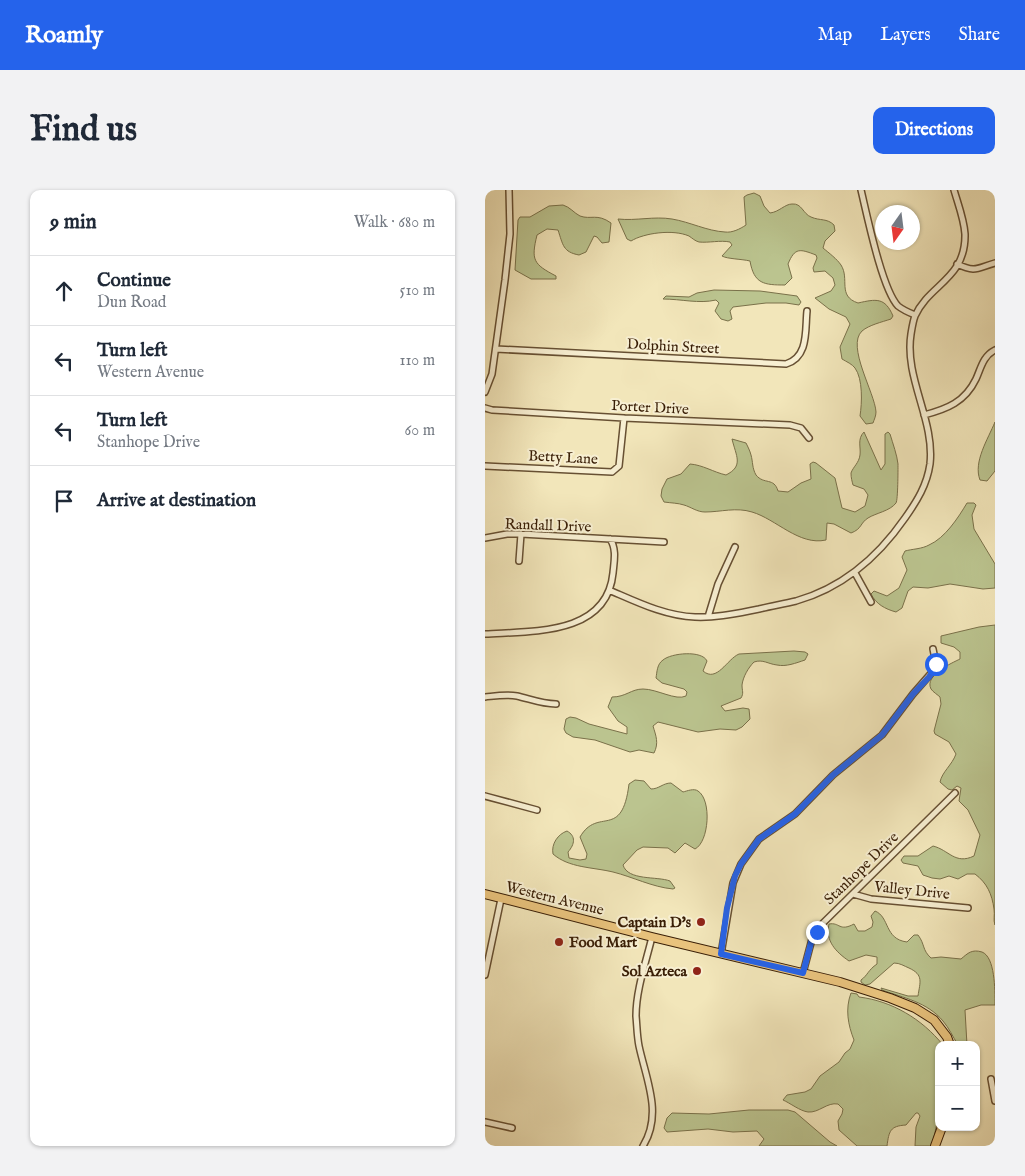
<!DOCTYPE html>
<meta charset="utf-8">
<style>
:root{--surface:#fff;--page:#f2f2f3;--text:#1f2937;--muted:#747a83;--line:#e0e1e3;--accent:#2563eb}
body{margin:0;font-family:"IM FELL English",serif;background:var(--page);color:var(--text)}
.controls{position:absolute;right:15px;bottom:15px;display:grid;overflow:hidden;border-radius:10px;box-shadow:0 1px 4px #0004}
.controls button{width:45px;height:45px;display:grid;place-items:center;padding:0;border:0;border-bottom:1px solid var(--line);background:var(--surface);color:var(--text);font:25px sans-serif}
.compass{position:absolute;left:390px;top:15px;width:45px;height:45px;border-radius:50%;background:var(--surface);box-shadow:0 1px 4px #0004;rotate:194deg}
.stop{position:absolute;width:15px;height:15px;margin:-11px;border:4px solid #2563eb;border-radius:50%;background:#fff}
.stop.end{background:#2563eb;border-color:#fff;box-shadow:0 1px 5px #0008}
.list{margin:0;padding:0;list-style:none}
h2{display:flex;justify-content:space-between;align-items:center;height:65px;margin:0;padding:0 20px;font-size:21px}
h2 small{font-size:16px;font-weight:400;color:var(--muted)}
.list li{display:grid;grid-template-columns:32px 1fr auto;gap:15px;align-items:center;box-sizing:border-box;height:70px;padding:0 20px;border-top:1px solid var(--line)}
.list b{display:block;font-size:19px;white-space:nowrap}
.list p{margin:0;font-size:16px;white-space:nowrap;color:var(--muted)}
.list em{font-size:16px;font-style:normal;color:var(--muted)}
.icon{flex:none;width:28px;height:28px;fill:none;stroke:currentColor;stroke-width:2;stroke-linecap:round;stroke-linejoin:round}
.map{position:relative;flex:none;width:510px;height:956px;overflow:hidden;border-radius:10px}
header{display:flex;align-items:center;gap:30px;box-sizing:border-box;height:70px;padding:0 25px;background:var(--accent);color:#fff}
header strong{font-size:24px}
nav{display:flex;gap:28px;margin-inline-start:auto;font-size:18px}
.intro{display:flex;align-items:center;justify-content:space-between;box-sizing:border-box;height:120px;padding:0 30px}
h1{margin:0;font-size:35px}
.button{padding:12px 22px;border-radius:10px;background:var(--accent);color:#fff;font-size:18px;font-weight:700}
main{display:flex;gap:30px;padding:0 30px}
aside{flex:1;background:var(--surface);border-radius:10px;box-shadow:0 1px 4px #0004}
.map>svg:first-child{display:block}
.green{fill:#bbc48f;stroke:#7a714a}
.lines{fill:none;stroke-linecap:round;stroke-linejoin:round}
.minor-casing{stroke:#675033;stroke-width:8}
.primary-casing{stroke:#391e06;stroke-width:10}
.minor{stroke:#f7efd2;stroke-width:5}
.primary{stroke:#e9c37d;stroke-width:8}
.route{stroke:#2563eb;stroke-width:6}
.poi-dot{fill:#8f2418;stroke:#f7efd2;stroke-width:2}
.labels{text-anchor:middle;stroke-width:4;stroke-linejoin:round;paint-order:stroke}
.street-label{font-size:15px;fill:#391e06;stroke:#f7efd2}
.poi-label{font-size:15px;font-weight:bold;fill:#391e06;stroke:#f7efd2;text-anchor:end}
</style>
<header>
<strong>Roamly</strong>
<nav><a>Map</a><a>Layers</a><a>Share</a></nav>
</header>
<div class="intro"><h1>Find us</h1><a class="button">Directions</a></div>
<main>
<aside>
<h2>9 min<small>Walk · 680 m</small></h2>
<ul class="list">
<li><svg class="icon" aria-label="ahead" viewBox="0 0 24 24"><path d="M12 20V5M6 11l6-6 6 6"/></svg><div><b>Continue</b><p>Dun Road</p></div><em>510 m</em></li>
<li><svg class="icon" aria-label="left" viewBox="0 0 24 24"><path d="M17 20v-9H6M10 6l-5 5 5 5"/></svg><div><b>Turn left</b><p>Western Avenue</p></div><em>110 m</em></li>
<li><svg class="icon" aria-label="left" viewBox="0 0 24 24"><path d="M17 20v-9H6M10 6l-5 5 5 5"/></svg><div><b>Turn left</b><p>Stanhope Drive</p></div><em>60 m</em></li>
<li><svg class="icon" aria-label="arrive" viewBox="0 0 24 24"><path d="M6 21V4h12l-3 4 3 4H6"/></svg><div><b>Arrive at destination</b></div></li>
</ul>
</aside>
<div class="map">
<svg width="510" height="956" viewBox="0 0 510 956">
<rect width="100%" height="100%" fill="#f2e6ba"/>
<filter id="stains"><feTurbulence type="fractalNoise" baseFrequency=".004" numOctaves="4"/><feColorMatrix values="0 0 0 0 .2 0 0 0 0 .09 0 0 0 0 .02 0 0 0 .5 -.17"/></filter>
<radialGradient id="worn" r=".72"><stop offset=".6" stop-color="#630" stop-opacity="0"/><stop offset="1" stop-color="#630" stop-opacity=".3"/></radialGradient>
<path class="green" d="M269 3 275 6 279 16 285 23C294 22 300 14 307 14 317 13 318 24 326 27 335 31 342 28 349 35L350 41 340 51 338 58C344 63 352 69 356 75 365 89 352 106 373 113 391 109 400 107 408 126L406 129C397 132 384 135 377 141 361 156 390 203 391 222 391 226 389 230 388 233L381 234 375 226C377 213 378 189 370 178 367 174 362 172 357 169L355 157 365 134 361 127 344 119 330 108 346 101 350 95 348 88 340 81 329 82 328 78 332 68 331 65C315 59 310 57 303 74L307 88 300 95C279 95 269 94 265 71 257 69 242 69 237 66L247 55 245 52C235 50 224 53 214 52 210 51 207 48 204 46 188 39 159 43 146 51L142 49 133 29C151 31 169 26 187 29 205 32 222 41 240 42 247 43 255 39 261 35L259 7 262 5Z
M78 15C85 17 89 23 95 26 106 30 112 23 126 33L124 52 117 53 112 47 109 46 101 62 94 65C78 62 78 55 73 40L62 39 52 45C46 70 48 74 71 86V89H46L30 80 33 30 35 27H45L64 16Z
M229 100 275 101 312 106 316 112 314 115 301 113H281L248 117 245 121 247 129 243 131 236 129 230 121 234 113 231 110C214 114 196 109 178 109L181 106 204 107 212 103Z
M510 232V281L502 291 495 290C488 272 503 249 510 232Z
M379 242 396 280 400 274V244L403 242 405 244C408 254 412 265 413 274 413 280 413 310 411 313 405 321 391 323 383 328 375 333 377 339 366 343L349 334 342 333 341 350C314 356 291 329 267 322 251 317 236 322 220 322 212 322 206 317 199 315 193 313 186 313 179 312L176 306 177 299 182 289 196 284 205 274C218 275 228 282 241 285 259 276 251 266 247 249L261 253C263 257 265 261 266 265 268 272 267 278 271 285 279 295 289 287 293 301L303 302 316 293 326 289 325 274 328 272 331 273 350 288 357 318 370 322 380 316 383 305 379 299 368 295C367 291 366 288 366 283 368 277 374 273 375 265 376 257 372 249 379 242Z
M482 313H489L491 315 487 325 489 339 510 374V398L498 399 465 394 443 398 428 397 423 401 417 418 411 422C400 419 391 414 386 404L389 401 402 406 414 398 422 380 417 367 420 361C427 359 437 359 444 355 460 348 473 328 482 313Z
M510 435V735C508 730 510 725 509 719 507 704 502 693 490 684H482L473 689 464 686 455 689 447 688 438 685 433 676 418 673 416 670 419 666H433L448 656C464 660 470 675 489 666L495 645 483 620 474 611 476 598 472 596 467 600 463 599 455 592C457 582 467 575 471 564L464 552 450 544 449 541 456 514 455 507C453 505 448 502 446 499 439 485 467 473 475 469V462L469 457 456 453V446L494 437Z
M309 461 320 462 323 464 320 470C311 473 301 477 292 475 283 474 278 469 269 472 263 478 258 487 257 495 257 501 259 503 256 508L236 516 240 521 258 518 264 519 265 529 257 537 251 540 235 539 213 542 173 532 168 536C171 546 174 553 169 563L154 560 145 562 110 550 88 547 81 543 79 539 81 529 85 527 91 528 104 534 142 544V537L133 531 123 517 127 507C141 507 146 499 158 499 172 499 191 511 201 506L202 502 199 499 177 493 171 488C172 482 172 474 178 470 186 463 217 460 222 471L218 481C232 493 242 469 254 464Z
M150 590 159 591 166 599C174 599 178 593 186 593L198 602C202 601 209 598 213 601 227 610 224 652 210 659L200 653 190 663 183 658 158 657 152 660 138 675C143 691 172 686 185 691L190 698 188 699C167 697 148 687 128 682 107 677 84 678 68 664 66 654 73 644 82 641 91 646 90 654 83 662L84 668 95 670 101 669 102 664 95 647C113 616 137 651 144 594Z
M390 721C405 727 399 749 422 752L429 745H433C440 754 437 760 446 768L456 767 476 769C483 763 487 759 497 762 510 767 510 799 510 815H496L480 820 482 855H473C468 847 464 838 458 831 442 812 419 808 397 800L396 798 423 806H433C435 792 439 785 424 778 419 776 415 773 409 773L385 794 380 795 376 792V790C383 785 383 780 392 774V767L381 765 364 771C351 762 340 751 344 734 355 732 354 742 369 734L373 741H380L387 737 388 732 386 726Z
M366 803 372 804 374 807C407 811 437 829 458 855H454V924L447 956H430L431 937 435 926 433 923H431L421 935C405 936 404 941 402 956H372L354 940 353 931 357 924 358 919 353 914C342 912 334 923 323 922 315 921 305 913 298 910L302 905 320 902 326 899 335 886 354 872 360 863 365 859 369 850C363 835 360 819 366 803Z
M264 920H303L310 922 345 952 352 956H274L279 949 272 941 248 942 223 939 182 942 179 938 182 928 187 923 224 924Z"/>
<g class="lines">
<g class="minor-casing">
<path id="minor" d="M376 0C382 25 397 99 413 116 418 120 425 123 430 125
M472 74C491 83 492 78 510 73
M11 159 301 174C324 167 320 140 322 121
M0 202 7 184 20 90 25 44 24 0
M0 218 7 220 139 228 305 235 316 238 324 248
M439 225C462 219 480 212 491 189 496 178 498 166 510 160
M0 276 127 282 134 276 139 228
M0 348 22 344H36L179 352
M34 371 36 344
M370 383 386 412
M124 400C152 412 180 426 210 427 232 428 253 423 274 419 286 416 299 414 311 411 357 398 393 367 420 328 432 311 442 295 445 274 450 230 419 188 426 144 427 138 428 131 430 126 444 94 481 89 480 44 479 29 473 14 469 0
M223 427 233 394 250 357
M0 444C46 441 122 446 128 383 129 372 132 359 125 349
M0 507C10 506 21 504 32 506 45 509 57 514 71 514
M0 606 52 620
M368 704 386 709 483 718
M236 764 248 693 256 674 274 649 310 624 348 585 397 545 428 504 449 480 451 474 448 459
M318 783 327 749 337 734 470 603
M0 785 16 709
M506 889 510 911
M0 932 27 938
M158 956C178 924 161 889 154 856 152 846 152 836 151 826 151 800 161 772 167 747"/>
</g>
<g class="primary-casing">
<path id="primary" d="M0 704 167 747 355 792 405 808 430 818 449 830 462 847 465 855
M450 956 457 937"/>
</g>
<use href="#minor" class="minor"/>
<use href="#primary" class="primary"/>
</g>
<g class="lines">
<path class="route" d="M332 742 327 749 318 783 236 764 242 718 250 686 256 674 274 649 310 624 348 585 397 545 428 504 444 487 449 480 451 474"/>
</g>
<g class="poi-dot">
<circle cx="216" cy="732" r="5"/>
<circle cx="74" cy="752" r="5"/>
<circle cx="212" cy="781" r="5"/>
</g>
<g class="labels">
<g class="street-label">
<text transform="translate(188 156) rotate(3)" y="5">Dolphin Street</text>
<text transform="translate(165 217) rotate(3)" y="5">Porter Drive</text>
<text transform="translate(78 267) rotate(3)" y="5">Betty Lane</text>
<text transform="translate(63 335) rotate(2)" y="5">Randall Drive</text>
<text transform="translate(376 678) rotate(-44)" y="5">Stanhope Drive</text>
<text transform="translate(427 700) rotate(6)" y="5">Valley Drive</text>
<text transform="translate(70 708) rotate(14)" y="5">Western Avenue</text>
</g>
<g class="poi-label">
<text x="206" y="737">Captain D's</text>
<text x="84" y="757" text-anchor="start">Food Mart</text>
<text x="202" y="786">Sol Azteca</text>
</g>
</g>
<rect width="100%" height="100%" filter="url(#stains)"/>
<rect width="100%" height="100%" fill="url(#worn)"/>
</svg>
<div class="controls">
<button>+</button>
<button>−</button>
</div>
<svg class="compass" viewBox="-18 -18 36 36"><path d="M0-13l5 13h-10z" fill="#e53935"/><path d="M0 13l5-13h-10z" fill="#747a83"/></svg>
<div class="stop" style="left:451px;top:474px"></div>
<div class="stop end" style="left:332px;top:742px"></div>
</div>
</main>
